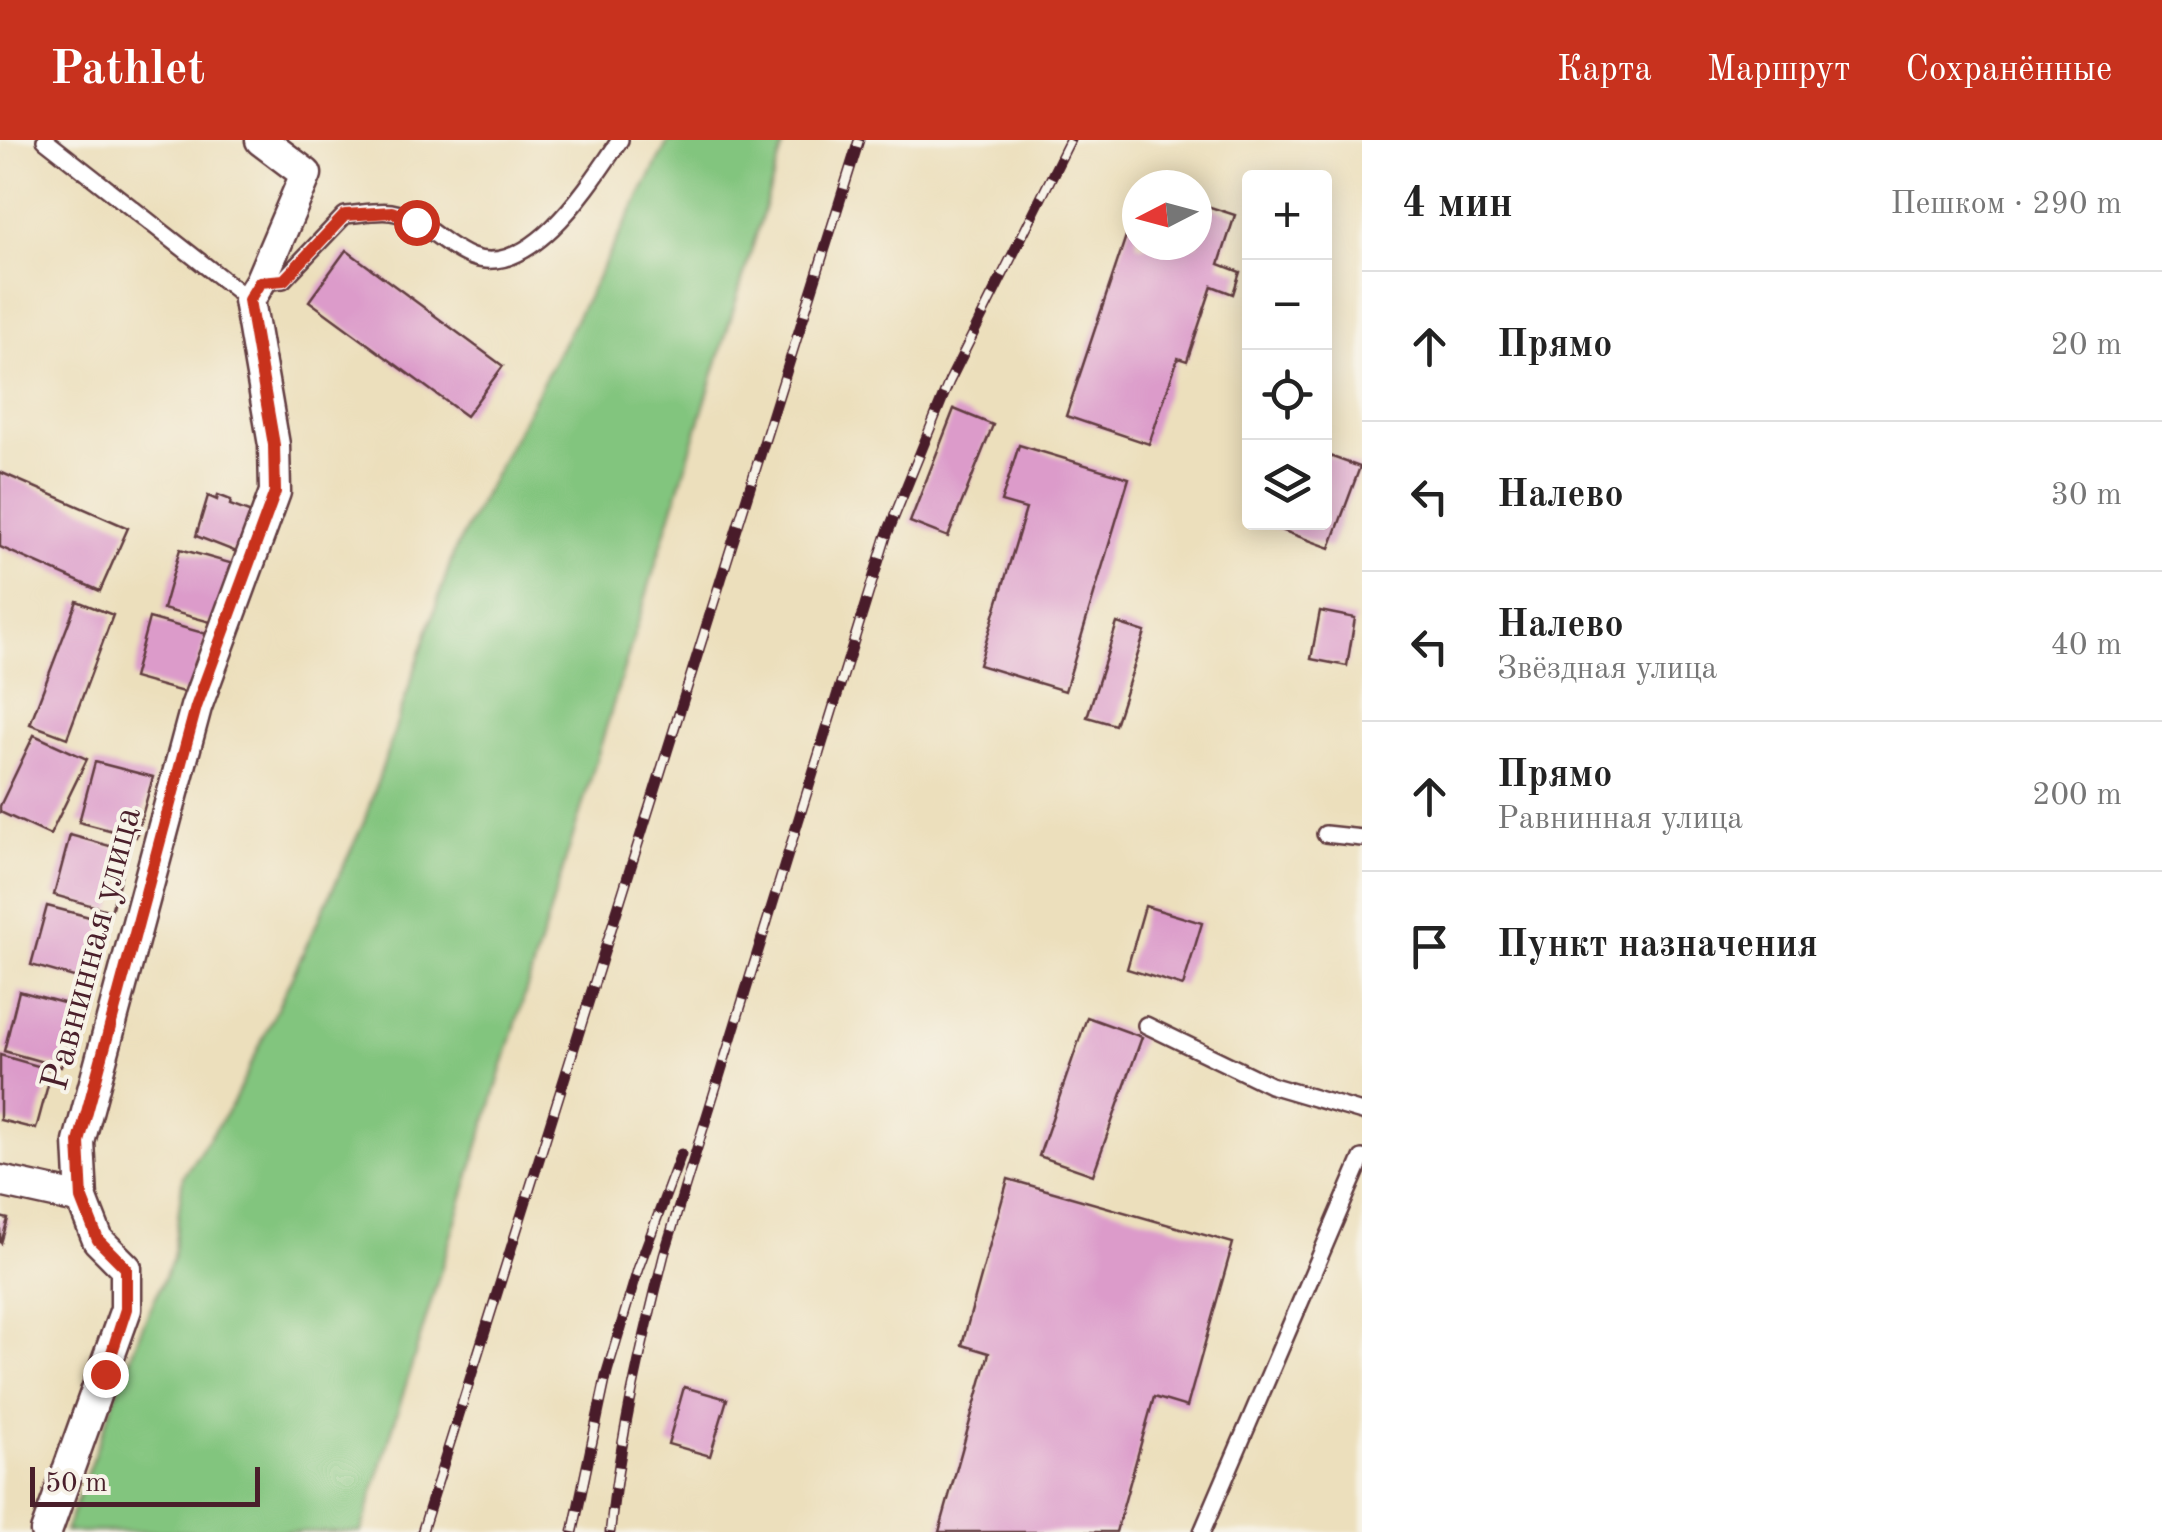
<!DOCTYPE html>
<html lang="ru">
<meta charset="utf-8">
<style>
:root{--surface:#fff;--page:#f6f6f6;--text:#222;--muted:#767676;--line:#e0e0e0;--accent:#c8321e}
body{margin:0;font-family:"Old Standard TT",serif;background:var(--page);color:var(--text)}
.controls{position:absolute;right:30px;top:30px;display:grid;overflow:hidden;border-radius:10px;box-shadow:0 5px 25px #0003}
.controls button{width:90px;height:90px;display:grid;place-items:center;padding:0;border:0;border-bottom:2px solid var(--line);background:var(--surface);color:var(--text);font:50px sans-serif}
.compass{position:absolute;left:1122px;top:30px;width:90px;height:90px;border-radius:50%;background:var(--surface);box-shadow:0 5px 25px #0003;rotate:264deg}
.scale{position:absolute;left:30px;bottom:25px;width:230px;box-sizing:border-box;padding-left:10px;border:5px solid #4a1f2b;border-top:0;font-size:28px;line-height:35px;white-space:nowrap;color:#4a1f2b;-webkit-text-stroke:8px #f7f3e8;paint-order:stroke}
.stop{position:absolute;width:30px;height:30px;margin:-22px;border:8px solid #c8321e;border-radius:50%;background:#fff}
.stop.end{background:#c8321e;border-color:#fff;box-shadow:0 2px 10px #0008}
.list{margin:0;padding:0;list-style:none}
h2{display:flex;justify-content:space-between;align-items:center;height:130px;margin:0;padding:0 40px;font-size:42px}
h2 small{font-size:32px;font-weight:400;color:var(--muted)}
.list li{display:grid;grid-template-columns:65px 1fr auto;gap:30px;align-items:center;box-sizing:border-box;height:150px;padding:0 40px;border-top:2px solid var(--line)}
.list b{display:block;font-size:38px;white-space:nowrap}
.list p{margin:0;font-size:32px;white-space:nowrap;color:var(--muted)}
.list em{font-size:32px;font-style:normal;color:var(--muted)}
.icon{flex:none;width:55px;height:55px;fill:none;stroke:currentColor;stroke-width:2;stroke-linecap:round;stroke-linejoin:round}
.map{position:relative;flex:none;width:1362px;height:1392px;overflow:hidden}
header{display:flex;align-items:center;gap:60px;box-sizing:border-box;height:140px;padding:0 50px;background:var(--accent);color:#fff}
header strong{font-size:48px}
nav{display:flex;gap:55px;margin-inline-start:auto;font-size:35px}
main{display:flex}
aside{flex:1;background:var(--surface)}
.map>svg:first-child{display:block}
.green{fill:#82c57e;stroke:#667254;stroke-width:2.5}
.building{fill:#dc9bca}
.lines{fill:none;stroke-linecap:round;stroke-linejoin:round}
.lane-casing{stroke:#623c41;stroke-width:20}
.street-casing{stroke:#623c41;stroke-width:35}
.lane{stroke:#fff;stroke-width:15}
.street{stroke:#fff;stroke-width:30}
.rail-casing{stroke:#4a1f2b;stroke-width:11}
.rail{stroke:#f7f3e8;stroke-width:8;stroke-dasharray:22;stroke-linecap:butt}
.route{stroke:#c8321e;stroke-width:12}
.labels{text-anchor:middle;stroke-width:8;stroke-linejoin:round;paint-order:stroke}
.street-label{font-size:38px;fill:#4a1f2b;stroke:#f7f3e8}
</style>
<header>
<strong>Pathlet</strong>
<nav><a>Карта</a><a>Маршрут</a><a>Сохранённые</a></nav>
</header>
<main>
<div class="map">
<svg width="1362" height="1392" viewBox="0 0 1362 1392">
<rect width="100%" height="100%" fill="#f7f3e8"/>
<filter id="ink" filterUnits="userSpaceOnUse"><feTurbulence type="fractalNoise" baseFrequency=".01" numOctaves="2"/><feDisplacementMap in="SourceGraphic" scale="20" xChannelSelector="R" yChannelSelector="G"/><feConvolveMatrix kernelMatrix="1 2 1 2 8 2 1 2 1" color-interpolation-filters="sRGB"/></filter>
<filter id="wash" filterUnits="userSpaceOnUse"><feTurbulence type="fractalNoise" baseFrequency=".0048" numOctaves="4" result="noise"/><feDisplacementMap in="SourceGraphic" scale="40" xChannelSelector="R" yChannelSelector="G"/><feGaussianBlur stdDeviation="2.25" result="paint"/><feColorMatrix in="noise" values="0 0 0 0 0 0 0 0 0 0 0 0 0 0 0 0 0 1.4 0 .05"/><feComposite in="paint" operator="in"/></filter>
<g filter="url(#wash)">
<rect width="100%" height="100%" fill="#ecdfbc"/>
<path class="green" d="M669 0H785L361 1392H65L140 1192 173 1118 183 1036 232 965 364 682 454 412Z"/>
<g id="blocks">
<path class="building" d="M1198 63 1235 75 1219 124 1240 132 1233 154 1212 146 1187 221 1178 218 1149 304 1066 276 1136 66 1137 105H1197Z
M346 110 503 226 466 276 309 161Z
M954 269 993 285 948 397 910 382Z
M1019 305 1129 338 1065 551 979 525 1026 369 1001 362Z
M1324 314 1360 327 1330 408 1262 383 1324 382Z
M0 332 128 388 100 451 0 407Z
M218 355 231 360 230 365 257 375 239 413 196 396 208 356 217 360Z
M180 409 237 425 221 485 163 469Z
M77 461 113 475 67 598 30 584Z
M1320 471 1355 478 1347 526 1311 519Z
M149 478 207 494 190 554 133 538Z
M1117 483 1145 492 1115 585 1087 577Z
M34 595 87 619 50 695 0 672V666Z
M95 622 153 637 136 697 79 682Z
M70 695 128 711 111 771 54 755Z
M47 766 105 781 88 841 31 825Z
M1145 766 1202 783 1183 846 1127 829Z
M19 851 78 867 61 927 4 911Z
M1087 877 1142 897 1093 1035 1039 1016Z
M0 915 52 930 36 989 0 980Z
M1008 1039 1233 1103 1187 1267 1154 1257 1116 1392H939L989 1213 962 1205Z
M0 1077 8 1079 1 1103 0 1102Z
M684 1247 727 1259 710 1316 668 1304Z"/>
</g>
</g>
<g filter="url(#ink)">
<use href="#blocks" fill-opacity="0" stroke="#623c41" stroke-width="2.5"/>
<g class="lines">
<g class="lane-casing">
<path id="lane" d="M45 0 249 160
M260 142 283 140 345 75C359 74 377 70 391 72 422 77 444 107 472 117 532 139 592 41 620 0
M1325 694 1362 698
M1146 885 1270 945 1362 972
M1202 1392 1362 1018"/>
</g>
<g class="street-casing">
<path id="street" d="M0 1041 82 1059
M46 1392 126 1169V1128L98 1100 82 1059 79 1002 196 567 275 352 274 305 249 160 260 142 306 34 261 0"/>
</g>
<use href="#lane" class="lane"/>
<use href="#street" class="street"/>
<g class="rail-casing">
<path id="rail" d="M422 1392 859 0
M573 1392 607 1232 638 1129 681 1014
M610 1392C620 1297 641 1207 664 1115L886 397 949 242 1070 0"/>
</g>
<use href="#rail" class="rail"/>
</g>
</g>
<g class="lines" filter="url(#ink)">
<path class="route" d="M105 1234 126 1169V1128L98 1100 82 1059 79 1002 196 567 275 352 274 305 249 160 260 142 284 140 345 75 392 72 416 82"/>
</g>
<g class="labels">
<g class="street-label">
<text transform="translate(90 808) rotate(-75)" y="13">Равнинная улица</text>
</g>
</g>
</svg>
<div class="controls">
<button>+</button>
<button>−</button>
<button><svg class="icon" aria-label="locate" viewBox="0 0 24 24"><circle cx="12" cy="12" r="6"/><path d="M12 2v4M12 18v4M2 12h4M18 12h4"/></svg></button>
<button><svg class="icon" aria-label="layers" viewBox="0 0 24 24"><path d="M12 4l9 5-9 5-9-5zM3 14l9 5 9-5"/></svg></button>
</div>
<svg class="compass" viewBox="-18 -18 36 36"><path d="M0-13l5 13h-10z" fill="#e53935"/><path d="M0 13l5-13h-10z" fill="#767676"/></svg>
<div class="scale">50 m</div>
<div class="stop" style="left:416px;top:82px"></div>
<div class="stop end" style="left:105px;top:1234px"></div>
</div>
<aside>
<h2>4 мин<small>Пешком · 290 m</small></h2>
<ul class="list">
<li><svg class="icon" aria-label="ahead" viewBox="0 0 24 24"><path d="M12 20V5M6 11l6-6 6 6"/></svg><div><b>Прямо</b></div><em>20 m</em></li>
<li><svg class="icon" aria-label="left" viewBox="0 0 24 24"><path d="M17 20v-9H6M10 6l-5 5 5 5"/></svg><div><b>Налево</b></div><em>30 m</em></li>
<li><svg class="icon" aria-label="left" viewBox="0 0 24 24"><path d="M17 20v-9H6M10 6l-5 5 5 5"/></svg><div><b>Налево</b><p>Звёздная улица</p></div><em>40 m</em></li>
<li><svg class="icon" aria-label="ahead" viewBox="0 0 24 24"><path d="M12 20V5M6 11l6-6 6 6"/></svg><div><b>Прямо</b><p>Равнинная улица</p></div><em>200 m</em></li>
<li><svg class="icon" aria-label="arrive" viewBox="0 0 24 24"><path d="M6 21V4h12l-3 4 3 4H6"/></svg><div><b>Пункт назначения</b></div></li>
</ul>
</aside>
</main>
